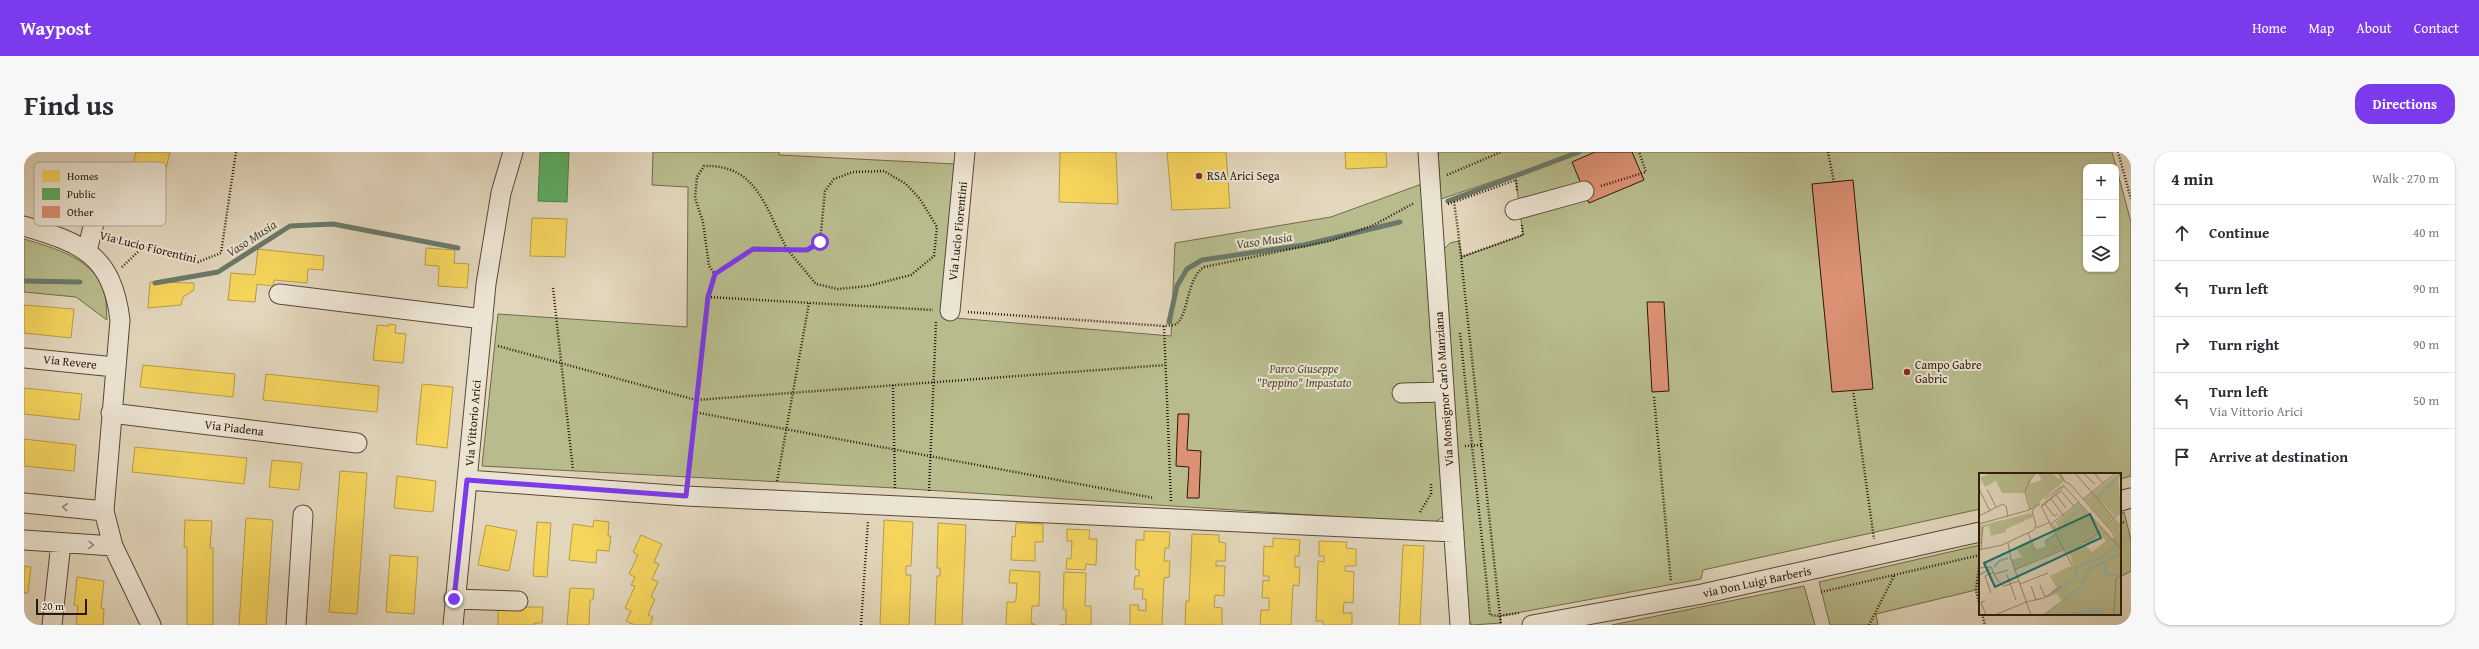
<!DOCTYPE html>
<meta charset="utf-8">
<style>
:root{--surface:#fff;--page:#f7f7f7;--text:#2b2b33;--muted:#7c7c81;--line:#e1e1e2;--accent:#7c3aed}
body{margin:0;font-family:"Gentium Book Plus",serif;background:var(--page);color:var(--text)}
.controls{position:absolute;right:12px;top:12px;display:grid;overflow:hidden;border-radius:8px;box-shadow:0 1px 3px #0004}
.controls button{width:36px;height:36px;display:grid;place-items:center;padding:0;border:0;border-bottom:1px solid var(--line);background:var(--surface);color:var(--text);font:20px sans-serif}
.scale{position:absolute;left:12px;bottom:10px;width:51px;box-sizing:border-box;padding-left:4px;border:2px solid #2c1809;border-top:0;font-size:11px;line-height:14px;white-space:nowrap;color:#2c1809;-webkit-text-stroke:3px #ece4d3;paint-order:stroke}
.stop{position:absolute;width:12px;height:12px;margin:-9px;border:3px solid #7c3aed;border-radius:50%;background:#fff}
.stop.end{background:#7c3aed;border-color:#fff;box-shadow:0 1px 4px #0008}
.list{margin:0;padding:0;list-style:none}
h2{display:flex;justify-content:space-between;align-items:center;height:52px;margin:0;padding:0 16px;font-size:17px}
h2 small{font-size:13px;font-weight:400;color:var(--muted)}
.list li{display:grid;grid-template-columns:26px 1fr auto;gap:12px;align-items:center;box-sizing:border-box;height:56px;padding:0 16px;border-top:1px solid var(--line)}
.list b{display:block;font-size:15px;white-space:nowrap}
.list p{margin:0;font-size:13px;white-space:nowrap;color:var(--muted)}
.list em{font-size:13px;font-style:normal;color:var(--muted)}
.icon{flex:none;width:22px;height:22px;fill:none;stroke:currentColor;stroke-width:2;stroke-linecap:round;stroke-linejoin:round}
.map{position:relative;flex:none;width:2107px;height:473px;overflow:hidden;border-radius:16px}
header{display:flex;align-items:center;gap:24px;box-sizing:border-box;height:56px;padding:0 20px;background:var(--accent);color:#fff}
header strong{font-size:19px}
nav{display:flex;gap:22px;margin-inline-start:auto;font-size:14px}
.intro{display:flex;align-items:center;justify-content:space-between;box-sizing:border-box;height:96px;padding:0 24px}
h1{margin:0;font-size:28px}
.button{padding:10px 18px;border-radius:16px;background:var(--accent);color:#fff;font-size:14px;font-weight:700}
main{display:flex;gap:24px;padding:0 24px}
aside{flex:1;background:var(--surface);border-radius:16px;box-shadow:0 1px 3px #0004}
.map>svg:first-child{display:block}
.green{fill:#b8bc8d;stroke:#726a4b;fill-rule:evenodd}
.homes{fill:#f6d55c;stroke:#b99c43}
.public{fill:#5aae61;stroke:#4c8147}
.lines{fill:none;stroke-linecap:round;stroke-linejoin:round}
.stream{stroke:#6b796b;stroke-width:5}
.building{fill:#dc9174;stroke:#2c1809}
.street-casing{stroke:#5a4836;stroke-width:21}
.path{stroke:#2c1809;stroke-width:2.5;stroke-dasharray:1 2;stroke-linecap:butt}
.street{stroke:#ece4d3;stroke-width:19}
.oneway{stroke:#968878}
.route{stroke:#7c3aed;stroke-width:5}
.poi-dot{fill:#8f2418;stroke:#ece4d3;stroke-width:1.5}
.labels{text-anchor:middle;stroke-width:4;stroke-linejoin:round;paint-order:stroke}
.poi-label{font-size:12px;fill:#2c1809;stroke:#ece4d3;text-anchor:start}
.street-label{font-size:12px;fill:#2c1809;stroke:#ece4d3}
.park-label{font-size:12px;font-style:italic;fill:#564931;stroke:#ece4d3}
.water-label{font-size:13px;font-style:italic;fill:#4c483a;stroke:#ece4d3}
.inset-river{fill:none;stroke:#95b9ac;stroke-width:2}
.inset-road{fill:none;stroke:#998a74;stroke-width:1}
.view{fill:#0f766e;fill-opacity:0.15;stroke:#0f766e;stroke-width:2}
.inset-edge{fill:none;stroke:#2c1809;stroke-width:2}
.key{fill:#ece4d3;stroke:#b2a796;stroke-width:1}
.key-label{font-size:11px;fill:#2c1809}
</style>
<header>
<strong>Waypost</strong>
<nav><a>Home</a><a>Map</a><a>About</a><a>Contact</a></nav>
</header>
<div class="intro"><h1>Find us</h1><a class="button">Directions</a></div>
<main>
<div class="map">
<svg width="2107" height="473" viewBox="0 0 2107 473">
<rect width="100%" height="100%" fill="#e2d6bc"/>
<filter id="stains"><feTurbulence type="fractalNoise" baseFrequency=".005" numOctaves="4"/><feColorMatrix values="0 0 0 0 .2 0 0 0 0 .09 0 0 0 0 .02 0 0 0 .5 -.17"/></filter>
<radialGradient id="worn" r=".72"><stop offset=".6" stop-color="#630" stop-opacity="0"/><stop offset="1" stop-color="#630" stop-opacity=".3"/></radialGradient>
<path class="green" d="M629 0H755V3L931 12 919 165 1147 184 1151 91 1307 65 1406 29 1428 358 1410 371 871 336 458 314 474 162 663 175 664 35 628 33Z
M1414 0H2088L2107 70V324L2096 327V322H1956V357L1679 418 1677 427 1476 464 1477 471 1448 473 1444 468 1416 101 1426 91 1435 89 1438 105 1499 83 1491 22 1417 47ZM2062 15H2092V117H2062Z
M0 87C30 96 73 107 81 143 83 151 82 160 83 168L52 145 0 140Z
M2100 360 2107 388V419L2096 425V361Z
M1956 393V437L1852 462 1854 473H1806L1795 430Z
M1780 434 1791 473H1588Z"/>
<path class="homes" d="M112 0H146L129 71 96 63Z
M1036 0H1092L1094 52 1035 50Z
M1143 0H1202L1206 56 1148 58Z
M1321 0H1362L1363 15 1322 17Z
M508 66 543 67 541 105 506 104Z
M402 96 431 98 430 111 445 112 443 136 414 134 415 114 401 113Z
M234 97 300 104 299 118 284 117 283 131 250 128 249 134 233 132 231 150 204 148 207 121 231 123Z
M126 130 170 131V138L159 145 157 153 124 156Z
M0 153 50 157 47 186 0 181Z
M365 172 372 173 371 181 382 182 379 211 349 208 353 173 365 174Z
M119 213 211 222 209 245 116 235Z
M242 222 355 234 353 260 239 248Z
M398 232 429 235 423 296 392 292Z
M0 236 58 242 55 268 0 262Z
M0 287 52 293 50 319 0 314Z
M111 295 223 306 220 332 108 320Z
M248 308 278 311 275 338 245 335Z
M316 319 343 321 333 462 305 460Z
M373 324 412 329 409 360 370 356Z
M222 366 249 368 242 473H215Z
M161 368 188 369 186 396H189V473H163V395H160Z
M570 368 585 370 584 384H587L585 399 573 398 572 411 545 408 549 372 569 375Z
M860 368 889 370 887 414H882V423H887L885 473H856Z
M513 370 527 371 523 425 509 424Z
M914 371 942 373 938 473H911L913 424H916V416H913Z
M992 371 1019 372V390H1011V409L987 408 988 384 991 385Z
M462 373 493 379 485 419 454 413Z
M1043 377 1066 378 1065 387H1073L1072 413 1062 412 1061 418 1042 417 1043 406 1047 407 1048 389H1043Z
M1120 379 1146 380 1145 396H1141L1140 409H1146L1145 425 1140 426 1138 473H1106V453H1115L1114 458 1122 459V447H1118L1119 437H1110L1111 424H1115V418L1111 417 1112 388H1120Z
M1168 382 1195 383V390L1202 391 1201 409H1192V414H1201L1200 444 1191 443 1190 455 1198 456V473H1161L1162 449H1165Z
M617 383 638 392 630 410 635 412 628 427 634 430 627 445 631 447 624 463 629 465 626 473H611L602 469 607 459 601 456 611 434 607 433 611 425 605 422 614 403 609 400Z
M1249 386 1276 388 1275 404H1271V415H1276L1275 434 1269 433 1267 473H1236L1237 458H1245V446H1238L1239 428 1245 429V424H1239L1240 394 1249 395Z
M1295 389 1323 390 1322 396 1332 397V414H1321V419L1330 420 1329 451 1320 450 1319 461H1328V473H1299V469H1292L1294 409 1300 410V404H1295Z
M1379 393 1400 394 1396 473H1375Z
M366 403 394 405 390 462 362 460Z
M0 414 7 415 4 441H0Z
M986 418 1016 420 1015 454H1008L1007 471 1012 473H982L983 450H991L992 447 993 431H985Z
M1040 420 1062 421 1061 454H1067V473H1036L1042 472V458L1039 457Z
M53 425 80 429 77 456 80 457 79 473H52L54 454 50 453Z
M546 436 570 437 569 448H566L565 473H543Z
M474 455H519L518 471H510V473H474Z"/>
<path class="public" d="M516 0H545L543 50 514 49Z"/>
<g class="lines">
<path class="stream" d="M1424 49 1555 0
M0 129 56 130
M131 131 194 120 266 74 309 72 434 96
M1145 170 1153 134 1163 117 1178 108 1280 93 1376 70"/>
</g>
<path class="building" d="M1571 0H1608L1620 28 1565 51 1548 10Z
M1829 28 1849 237 1808 240 1788 32Z
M1623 150H1640L1645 239 1628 240Z
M1154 262H1165L1163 298 1177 299 1175 346H1163L1165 315 1152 314Z"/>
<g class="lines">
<g class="street-casing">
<path id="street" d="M1404 0 1436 473
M22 23 63 50 72 63 63 99
M1491 58 1560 39
M0 74C58 91 88 103 96 168L80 359 89 394 127 473
M255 142 459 167
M926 159 941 0
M0 206 91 215
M1378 241 1420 240
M87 261 333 291
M443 328 662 344 1430 380
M2096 349 2107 346
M0 351 80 359
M0 388 89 394
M430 447 494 449
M28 473 37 391
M272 473 279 363
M429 473 462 132 477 41 489 0
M1508 473 1678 442 1956 380"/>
</g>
<path class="path" d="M1804 0 1810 30
M2094 0 2107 47
M1423 23 1477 0
M1577 34 1622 20 1615 0
M1430 50 1492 28 1493 39
M1424 52 1430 50 1434 78 1477 473
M84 85 174 110 197 101 212 0
M1437 105 1499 83 1498 73
M98 115 119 95
M529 136 549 318
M684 145 909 158
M944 160 1140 174
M1436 181 1466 463 1476 464 1495 461
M474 194 672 248 1141 213
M869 233 871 336
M1829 238 1850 387
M1630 245 1647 430
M670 260 1130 346
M1441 294 1458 293
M664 327 684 145 691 122 729 97H763L792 132 814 137 844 134 887 123 910 104 913 75 896 47 882 32 860 19 829 20 810 27 801 39 796 90 783 98 763 97C742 58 734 12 680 14L673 25 671 46 679 70 685 114 691 122
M753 329 785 151
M905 339 912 170
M1147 349 1140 174C1144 173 1149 174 1152 172 1165 163 1162 127 1180 115L1306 89 1350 73 1390 51
M1396 360 1407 342V330
M2096 371 2102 370
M1956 407 1952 438 1956 455
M1797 440 1956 403
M1958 462 1961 473
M837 473 844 369
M1845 473 1870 424"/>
<use href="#street" class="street"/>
</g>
<defs><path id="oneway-chevron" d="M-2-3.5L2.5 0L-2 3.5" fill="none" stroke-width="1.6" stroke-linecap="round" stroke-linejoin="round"/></defs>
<g class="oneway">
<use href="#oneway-chevron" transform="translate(41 355) rotate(-174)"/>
<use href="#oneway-chevron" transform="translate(67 393) rotate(3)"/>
</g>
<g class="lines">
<path class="route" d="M430 447 443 328 662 344 684 145 691 122 729 97 783 98 796 90"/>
</g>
<g class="poi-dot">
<circle cx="1175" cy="24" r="4"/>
<circle cx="1883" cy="220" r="4"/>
</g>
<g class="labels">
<g class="poi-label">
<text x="1183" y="28">RSA Arici Sega</text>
<text x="1891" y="217">Campo Gabre<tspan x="1891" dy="14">Gabric</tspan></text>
</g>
<g class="street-label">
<text transform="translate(934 79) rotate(-84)" y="4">Via Lucio Fiorentini</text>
<text transform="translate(124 95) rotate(14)" y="4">Via Lucio Fiorentini</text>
<text transform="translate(46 210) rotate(6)" y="4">Via Revere</text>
<text transform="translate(1420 237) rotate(-94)" y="4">Via Monsignor Carlo Manziana</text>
<text transform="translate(449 271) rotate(-85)" y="4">Via Vittorio Arici</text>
<text transform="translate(210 276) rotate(7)" y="4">Via Piadena</text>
<text transform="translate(1733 430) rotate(-12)" y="4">via Don Luigi Barberis</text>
</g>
<g class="park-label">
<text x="1280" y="221">Parco Giuseppe<tspan x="1280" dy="14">"Peppino" Impastato</tspan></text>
</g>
<g class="water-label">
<text transform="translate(227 86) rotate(-33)" y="5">Vaso Musia</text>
<text transform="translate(1240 88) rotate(-8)" y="5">Vaso Musia</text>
</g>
</g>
<g transform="translate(1955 321)">
<rect width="142" height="142" fill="#e2d6bc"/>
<path d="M11 0H56L46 20H23L17 8 6 14 1 5ZM59 0H73L80 6 82 5 77 0H81L86 7 52 36 47 20 50 11 63 7ZM140 0H142L139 3 142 38 136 43 120 26 134 44 127 51 105 26ZM100 30 122 55 89 80 86 75 36 96 33 87 43 84 37 75 52 69 55 77 67 73 65 68 77 59 73 52 75 51 79 56 77 49ZM52 40 54 44 27 56V59L12 63 10 53 4 54 2 71H0V53ZM136 45 142 52 139 58 142 56V142H62L83 128 77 120 74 123V117L78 115 71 103 94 92 91 81 105 71 113 79 127 68 121 61 109 72 105 70 123 56 136 68V61L128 52Z" fill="#b8bc8d"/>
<path d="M118 136 126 138V142H89L93 139Z" fill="#95b9ac"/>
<path class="inset-river" d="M119 24 142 1M78 60 102 34M67 72V68L76 62M126 90 127 102H140M15 94 20 88 29 85M0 102 11 96M68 124 99 105 96 95 123 84 137 73M66 142 100 115 111 96 142 81"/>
<path class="inset-road" d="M81 0 86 9 91 11 134 60 136 68M96 0 135 45M104 0 116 11M115 0 124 10M84 14 62 33 93 92M85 14 84 12 142 76M0 16 11 38M8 16 17 34M77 22 87 35M66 26 83 13M72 26 85 43M104 26 137 0M66 31 75 43 79 41M62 34 82 18 95 33M51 37 46 19 51 6 57 0M0 43 24 31 27 33 29 44M0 51 50 37 58 32M72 51 100 29M127 52 142 39M57 55 71 49M49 60 56 77M29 70 32 86 52 142M2 76 4 54M0 77 23 72 55 57 57 52 53 38 60 30V33M89 81 124 55M0 95 12 94 18 107 25 113 40 108M35 97 86 76M16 101 29 97M28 102 37 127M41 111 69 100M61 112 66 124M52 113 57 127M12 120 6 103 15 99M6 128 2 129 7 142M47 129 65 125 82 113M16 142 47 129M135 142 137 105 142 102"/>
<path class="view" d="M111 41 122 65 16 114 5 90Z"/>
<rect width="142" height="142" class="inset-edge"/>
</g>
<rect x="10" y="10" width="132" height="64" rx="6" class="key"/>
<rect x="18" y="18" width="18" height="12" fill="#f6d55c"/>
<rect x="18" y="36" width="18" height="12" fill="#5aae61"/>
<rect x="18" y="54" width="18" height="12" fill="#dc9174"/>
<g class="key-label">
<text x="43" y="28">Homes</text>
<text x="43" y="46">Public</text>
<text x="43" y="64">Other</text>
</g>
<rect width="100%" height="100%" filter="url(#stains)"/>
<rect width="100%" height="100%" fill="url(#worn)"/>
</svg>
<div class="controls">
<button>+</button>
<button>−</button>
<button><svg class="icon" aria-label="layers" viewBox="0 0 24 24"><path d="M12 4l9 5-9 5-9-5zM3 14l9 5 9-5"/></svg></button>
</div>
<div class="scale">20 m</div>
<div class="stop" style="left:796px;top:90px"></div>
<div class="stop end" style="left:430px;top:447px"></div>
</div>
<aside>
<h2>4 min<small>Walk · 270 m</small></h2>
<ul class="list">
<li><svg class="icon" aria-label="ahead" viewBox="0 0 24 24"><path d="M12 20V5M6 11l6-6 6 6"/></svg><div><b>Continue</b></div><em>40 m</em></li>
<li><svg class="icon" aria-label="left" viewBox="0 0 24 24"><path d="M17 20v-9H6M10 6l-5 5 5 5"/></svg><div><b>Turn left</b></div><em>90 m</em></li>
<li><svg class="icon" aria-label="right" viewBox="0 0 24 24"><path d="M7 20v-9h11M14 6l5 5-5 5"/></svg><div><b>Turn right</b></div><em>90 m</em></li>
<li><svg class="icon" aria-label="left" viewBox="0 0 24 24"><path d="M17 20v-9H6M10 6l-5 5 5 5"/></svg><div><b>Turn left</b><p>Via Vittorio Arici</p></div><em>50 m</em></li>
<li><svg class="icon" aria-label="arrive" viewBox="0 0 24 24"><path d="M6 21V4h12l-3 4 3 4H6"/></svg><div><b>Arrive at destination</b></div></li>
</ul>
</aside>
</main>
